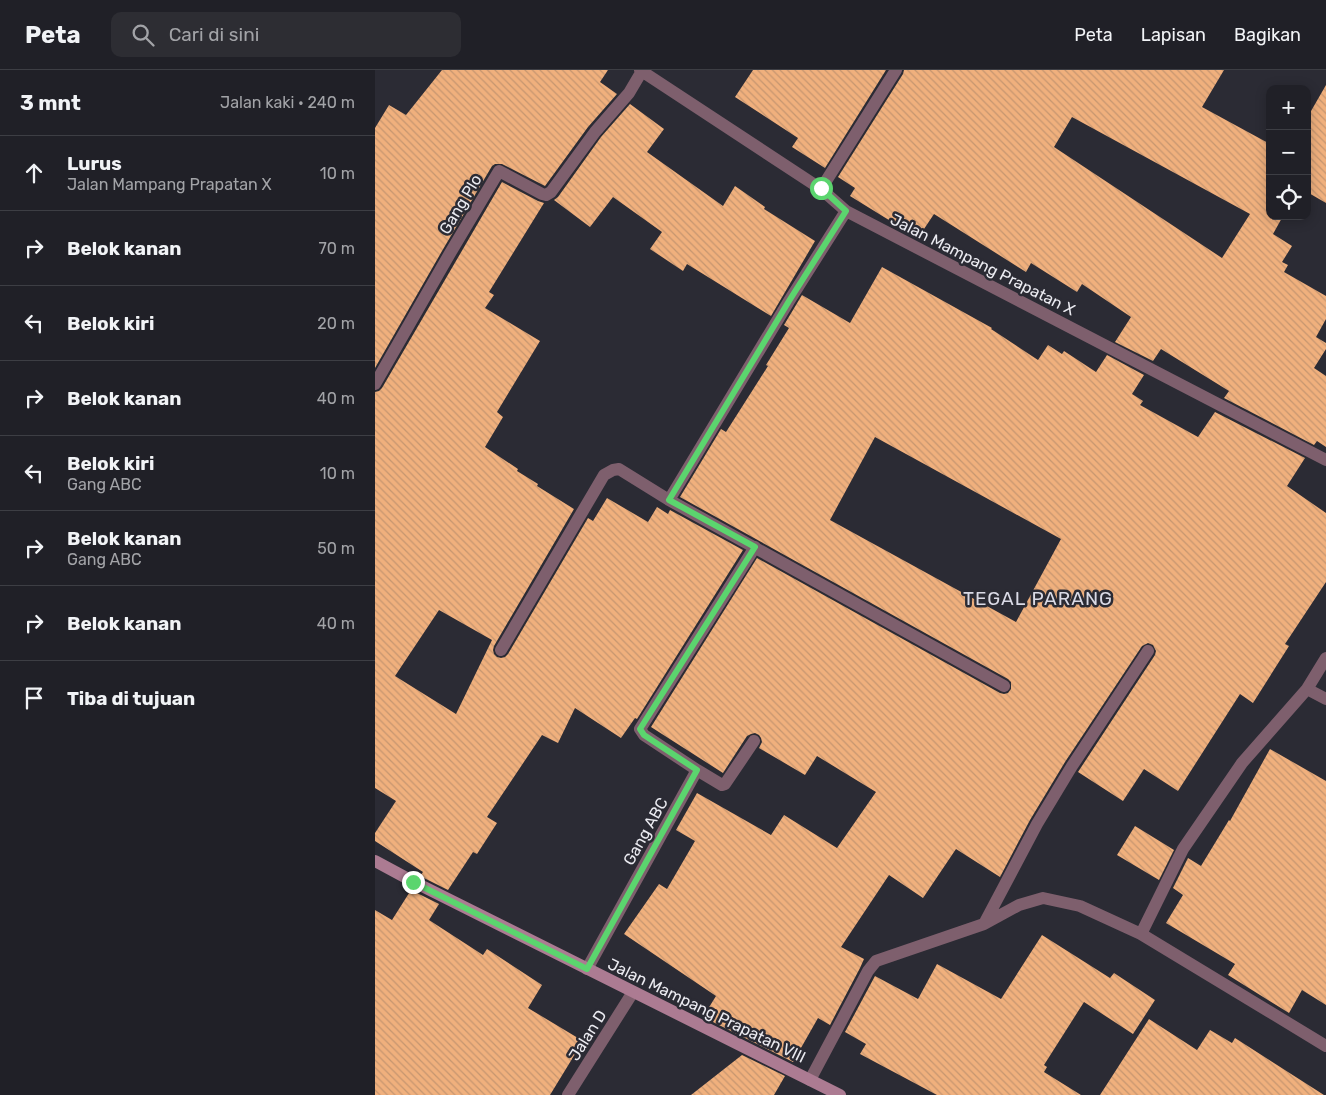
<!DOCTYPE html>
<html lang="id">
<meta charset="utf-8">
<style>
:root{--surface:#202027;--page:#2d2d33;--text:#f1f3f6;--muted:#a2a3a7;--line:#3d3e44}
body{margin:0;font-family:Rubik,sans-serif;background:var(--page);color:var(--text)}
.controls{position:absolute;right:15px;top:15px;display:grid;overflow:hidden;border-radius:10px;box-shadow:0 2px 12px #0003}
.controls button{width:45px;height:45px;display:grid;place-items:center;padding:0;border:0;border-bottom:1px solid var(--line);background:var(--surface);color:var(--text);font:25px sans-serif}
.stop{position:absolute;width:15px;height:15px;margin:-11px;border:4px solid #5bd56e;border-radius:50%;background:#fff}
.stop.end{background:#5bd56e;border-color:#fff;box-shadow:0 1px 5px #0008}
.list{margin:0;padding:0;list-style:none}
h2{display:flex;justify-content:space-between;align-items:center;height:65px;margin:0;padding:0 20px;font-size:21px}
h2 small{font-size:16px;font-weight:400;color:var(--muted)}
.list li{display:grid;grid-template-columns:32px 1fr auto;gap:15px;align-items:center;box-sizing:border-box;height:75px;padding:0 20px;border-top:1px solid var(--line)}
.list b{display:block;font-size:19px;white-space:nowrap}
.list p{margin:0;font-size:16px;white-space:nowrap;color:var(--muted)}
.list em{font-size:16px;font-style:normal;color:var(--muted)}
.icon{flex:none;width:28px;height:28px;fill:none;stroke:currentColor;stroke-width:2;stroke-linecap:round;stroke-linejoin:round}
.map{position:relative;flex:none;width:951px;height:1025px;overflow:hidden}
header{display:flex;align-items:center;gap:30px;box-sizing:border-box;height:70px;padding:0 25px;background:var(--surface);border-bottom:1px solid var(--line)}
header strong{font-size:24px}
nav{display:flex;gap:28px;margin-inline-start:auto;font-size:18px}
.search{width:350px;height:45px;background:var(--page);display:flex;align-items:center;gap:12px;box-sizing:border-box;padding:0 18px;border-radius:10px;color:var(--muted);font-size:19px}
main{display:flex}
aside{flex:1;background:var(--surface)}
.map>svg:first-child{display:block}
.building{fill:url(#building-back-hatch);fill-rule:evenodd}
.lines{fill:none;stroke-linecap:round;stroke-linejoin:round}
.street{stroke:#7e5f6d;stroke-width:12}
.secondary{stroke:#ac7b92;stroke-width:12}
.route{stroke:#5bd56e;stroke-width:6}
.labels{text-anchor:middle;stroke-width:5;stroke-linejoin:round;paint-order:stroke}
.street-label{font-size:16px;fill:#ebebf1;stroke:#2b2b34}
.quarter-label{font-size:19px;letter-spacing:1px;fill:#dadae5;stroke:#2b2b34}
</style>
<header>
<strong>Peta</strong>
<div class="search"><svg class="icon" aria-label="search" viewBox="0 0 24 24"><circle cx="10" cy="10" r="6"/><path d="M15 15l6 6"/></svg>Cari di sini</div>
<nav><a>Peta</a><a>Lapisan</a><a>Bagikan</a></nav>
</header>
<main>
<aside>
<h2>3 mnt<small>Jalan kaki · 240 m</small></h2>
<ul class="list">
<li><svg class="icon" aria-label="ahead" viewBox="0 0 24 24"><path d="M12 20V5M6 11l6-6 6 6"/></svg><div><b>Lurus</b><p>Jalan Mampang Prapatan X</p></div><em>10 m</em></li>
<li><svg class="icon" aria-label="right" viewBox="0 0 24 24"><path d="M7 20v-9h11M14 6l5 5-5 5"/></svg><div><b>Belok kanan</b></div><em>70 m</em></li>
<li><svg class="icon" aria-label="left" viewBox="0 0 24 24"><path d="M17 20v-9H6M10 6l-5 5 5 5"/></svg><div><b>Belok kiri</b></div><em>20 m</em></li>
<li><svg class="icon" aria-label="right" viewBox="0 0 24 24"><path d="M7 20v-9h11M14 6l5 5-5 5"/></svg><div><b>Belok kanan</b></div><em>40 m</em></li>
<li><svg class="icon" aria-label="left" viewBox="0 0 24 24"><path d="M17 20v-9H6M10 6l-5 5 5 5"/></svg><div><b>Belok kiri</b><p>Gang ABC</p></div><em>10 m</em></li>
<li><svg class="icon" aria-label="right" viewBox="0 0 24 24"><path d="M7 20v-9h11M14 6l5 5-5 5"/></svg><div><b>Belok kanan</b><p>Gang ABC</p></div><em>50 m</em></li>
<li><svg class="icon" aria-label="right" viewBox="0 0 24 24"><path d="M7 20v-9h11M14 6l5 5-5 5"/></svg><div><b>Belok kanan</b></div><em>40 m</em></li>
<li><svg class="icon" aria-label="arrive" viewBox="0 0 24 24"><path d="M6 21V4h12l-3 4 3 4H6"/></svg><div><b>Tiba di tujuan</b></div></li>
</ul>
</aside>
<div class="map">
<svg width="951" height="1025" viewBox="0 0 951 1025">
<defs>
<pattern id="building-back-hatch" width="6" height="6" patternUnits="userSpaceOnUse" patternTransform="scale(1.25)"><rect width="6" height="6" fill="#f0b07d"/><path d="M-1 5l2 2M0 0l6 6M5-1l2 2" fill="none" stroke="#c69670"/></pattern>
</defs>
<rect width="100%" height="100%" fill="#2b2b34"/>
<path class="building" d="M67 0H233L225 12 242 24 213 57 170 116 127 94H120L117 96 67 181 0 298V58L14 35 31 45Z
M378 0H511L450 98 417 77 423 68 360 27Z
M529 0H849L827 37 895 74V146H908L898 164 917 176 907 192 913 195 909 202 951 226V249L941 267 951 273V279L939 298 951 306V377L942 371 939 375 849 328 854 321 786 279 778 291 740 272 756 247 707 214 702 222 656 193 651 202 559 144 543 168 475 126 480 118 463 107 528 4ZM697 47 875 144 847 188 679 77Z
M951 15V133L932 122V48Z
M255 34 289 59 272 82 348 136 360 116 390 137 389 139 440 171 396 246 312 194 308 201 275 179 287 162 238 127 215 157 179 130 183 127 226 67Z
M127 112 163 131 169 133 114 222 119 225 110 238 165 271 122 342 128 347 110 377 143 399 142 401 163 414 162 416 199 439 119 576 118 580 119 584 122 587 126 588 130 587 133 584 213 448 218 451 232 428 273 452 282 437 293 444 295 440 368 480 262 649 260 648 246 668 200 638 183 673 167 665 112 747 122 753 102 784 98 782 73 820 45 806 48 802 0 771V763L21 731 0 718V322L4 321 7 318ZM64 540 117 570 81 644 20 606Z
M507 197 617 258 616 259 663 290 673 275 687 284 689 281 721 302 732 285 769 305 757 324 768 331 765 335 823 367 840 342 930 388 912 416 951 443V512L910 574 914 576 878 633 865 624 803 721 769 699 748 731 703 702 780 585 781 581 778 575 773 573 767 576 690 692 655 750 625 807 581 779 548 828 514 805 466 877 489 889 485 898 455 955 443 948 418 992 328 947 341 926 249 864 284 814 292 819 320 771 301 760 322 723 396 765 409 745 462 778 501 722 442 686 430 705 384 678 387 672 386 668 384 665 380 663 376 664 372 666 348 703 276 657 382 488 625 623 629 624 633 623 636 619V612L633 609 305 427 346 359 351 362 393 296 391 295 414 258 409 255 427 225 475 253ZM500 367 686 469 641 552 455 450Z
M895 679 951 711V935L927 920 914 943 853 905 860 894 791 853 808 825 798 818 813 788 826 796 854 750 855 751Z
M760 756 799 780 784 810 742 785Z
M36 820 64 834 54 850 108 885 112 879 167 915 153 938 208 971 175 1025H0V840L17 850Z
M667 865 735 908 739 903 780 930 758 964 709 932 669 995 672 997 669 1002 706 1025H562L485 984 491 974 470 962 500 906 543 929 562 894 626 929Z
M774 949 822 980 835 960 857 973 860 968 949 1025H725Z
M367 985 410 1006 399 1025H316Z"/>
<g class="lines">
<path class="street" d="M265 0 446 119 471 141 951 390
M446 119 521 0
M471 141 414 231 294 430 629 616
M0 314 74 185 124 101 167 124 171 125 176 122 220 62 254 23 267 1
M126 580 229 405 238 400 244 399 294 430
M932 619 951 629
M322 700 347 715 350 714 379 671
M609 854 662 754 697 696 773 581
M766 864 808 779 867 693 932 619 951 588
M212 899 322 700 269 665 265 659 380 477
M435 1010 493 901 501 891 609 854 644 835 668 828 705 836 766 864 951 976
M193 1025 258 922"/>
<path class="secondary" d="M0 791 39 812 465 1025"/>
</g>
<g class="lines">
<path class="route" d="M38 812 212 899 322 700 269 665 265 659 380 477 294 430 414 231 471 141 446 118"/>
</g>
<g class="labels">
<g class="street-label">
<text transform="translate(85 134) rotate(-59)" y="6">Gang Plo</text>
<text transform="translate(608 194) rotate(27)" y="6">Jalan Mampang Prapatan X</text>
<text transform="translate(270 761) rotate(-61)" y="6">Gang ABC</text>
<text transform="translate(332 940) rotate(26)" y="6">Jalan Mampang Prapatan VIII</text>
<text transform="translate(212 965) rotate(-58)" y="6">Jalan D</text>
</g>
<g class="quarter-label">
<text x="663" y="535">TEGAL PARANG</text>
</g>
</g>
</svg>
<div class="controls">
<button>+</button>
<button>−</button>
<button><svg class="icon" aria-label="locate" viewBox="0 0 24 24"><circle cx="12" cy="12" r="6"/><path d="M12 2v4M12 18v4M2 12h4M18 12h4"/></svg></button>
</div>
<div class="stop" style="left:446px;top:118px"></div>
<div class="stop end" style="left:38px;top:812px"></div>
</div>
</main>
